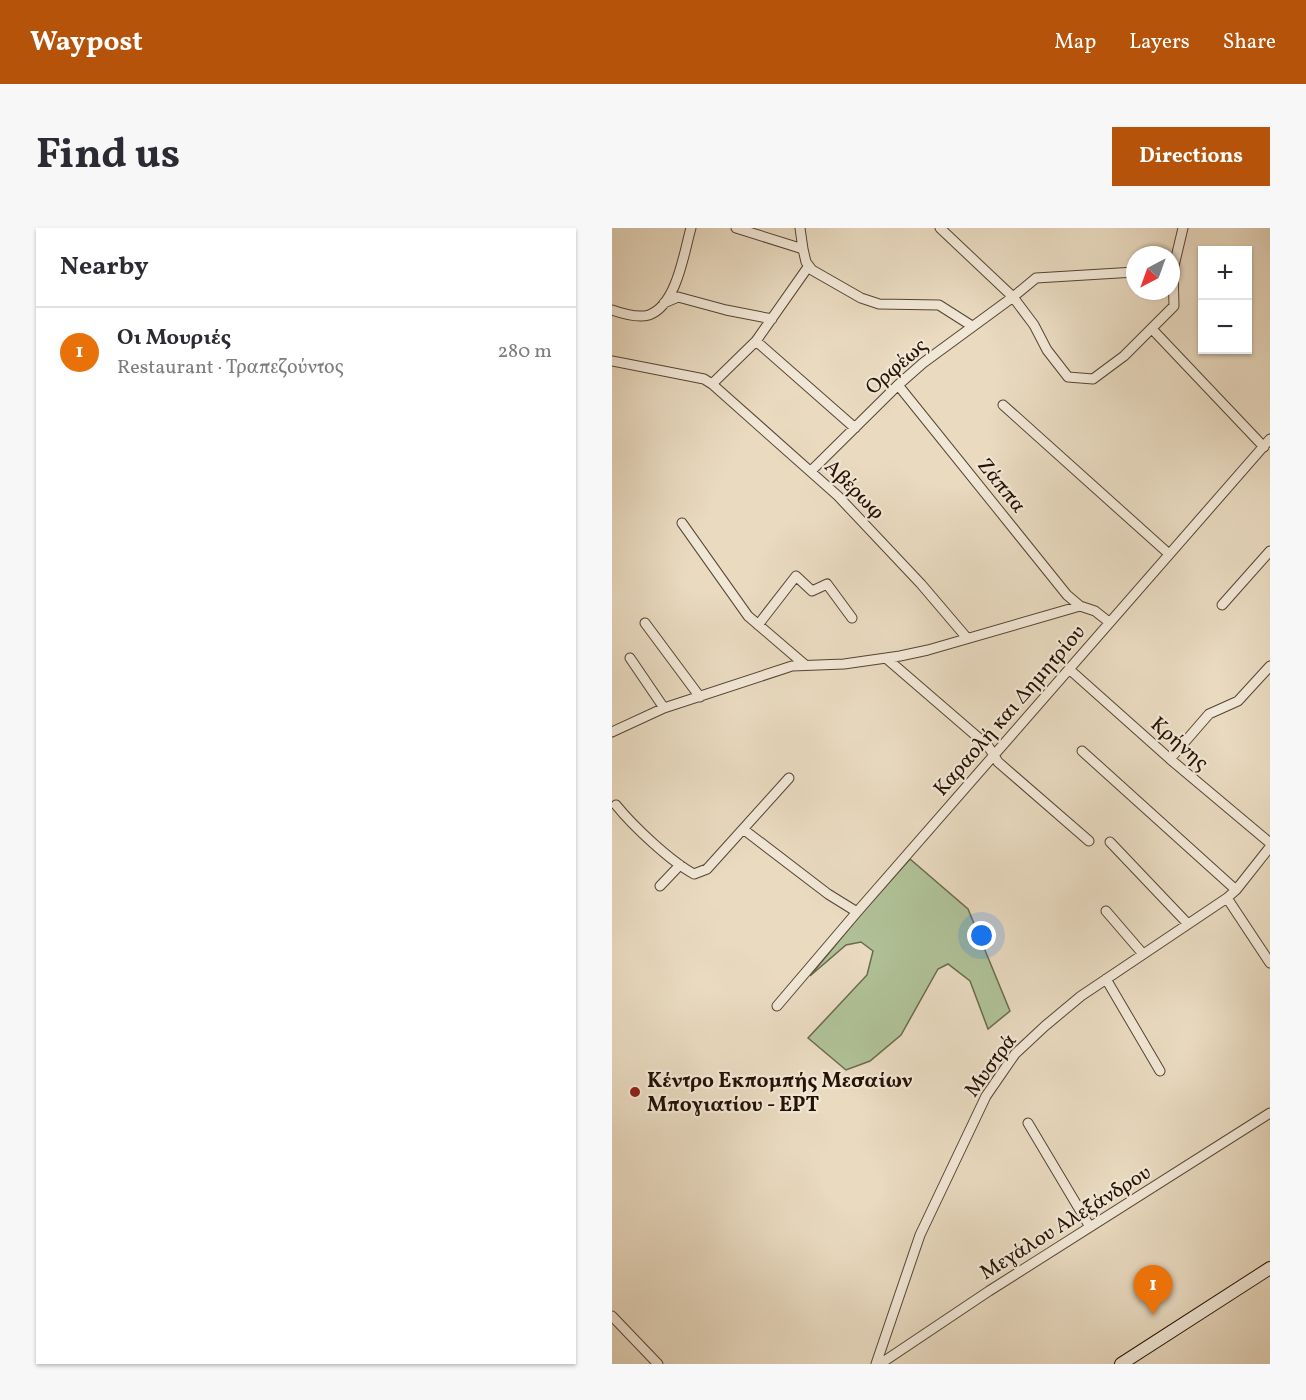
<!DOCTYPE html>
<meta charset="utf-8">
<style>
:root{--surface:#fff;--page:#f7f7f7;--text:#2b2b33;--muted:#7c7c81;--line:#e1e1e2;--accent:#b45309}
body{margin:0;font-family:Vollkorn,serif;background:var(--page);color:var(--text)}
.controls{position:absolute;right:18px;top:18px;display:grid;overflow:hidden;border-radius:0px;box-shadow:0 2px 4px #0004}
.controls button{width:54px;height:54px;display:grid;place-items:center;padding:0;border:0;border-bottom:2px solid var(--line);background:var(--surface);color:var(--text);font:30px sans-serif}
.compass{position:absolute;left:514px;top:18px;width:54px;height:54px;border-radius:50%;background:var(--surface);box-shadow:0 2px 4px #0004;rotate:221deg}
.you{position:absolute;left:370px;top:708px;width:21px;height:21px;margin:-15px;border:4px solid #fff;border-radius:50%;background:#1a73e8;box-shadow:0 0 0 9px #1a73e833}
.badge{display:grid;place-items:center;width:39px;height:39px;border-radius:50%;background:var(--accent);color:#fff;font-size:20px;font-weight:700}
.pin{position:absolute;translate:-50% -50px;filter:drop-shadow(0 2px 3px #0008)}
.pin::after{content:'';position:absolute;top:32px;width:21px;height:18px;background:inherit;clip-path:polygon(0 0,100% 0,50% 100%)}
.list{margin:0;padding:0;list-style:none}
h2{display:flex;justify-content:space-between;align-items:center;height:78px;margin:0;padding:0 24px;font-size:26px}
h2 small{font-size:20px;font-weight:400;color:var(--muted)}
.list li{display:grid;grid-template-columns:39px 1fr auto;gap:18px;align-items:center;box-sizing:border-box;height:90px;padding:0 24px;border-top:2px solid var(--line)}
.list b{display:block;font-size:22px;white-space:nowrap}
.list p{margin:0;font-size:20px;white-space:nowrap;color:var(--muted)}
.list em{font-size:20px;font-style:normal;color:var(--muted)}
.map{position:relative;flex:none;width:658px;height:1136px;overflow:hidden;border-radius:0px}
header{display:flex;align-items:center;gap:36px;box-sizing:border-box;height:84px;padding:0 30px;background:var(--accent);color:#fff}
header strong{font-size:28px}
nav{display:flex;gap:33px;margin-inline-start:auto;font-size:21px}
.intro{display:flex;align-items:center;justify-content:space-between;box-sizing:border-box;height:144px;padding:0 36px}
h1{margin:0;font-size:42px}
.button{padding:15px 27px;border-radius:0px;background:var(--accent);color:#fff;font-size:21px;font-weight:700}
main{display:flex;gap:36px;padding:0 36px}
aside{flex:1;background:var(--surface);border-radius:0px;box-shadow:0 2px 4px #0004}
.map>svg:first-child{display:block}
.green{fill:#b0c197;stroke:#6a6a4e;stroke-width:1.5}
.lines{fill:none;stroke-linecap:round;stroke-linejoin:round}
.minor-casing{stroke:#543;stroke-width:11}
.secondary-casing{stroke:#241204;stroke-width:14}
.minor{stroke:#f1e7d6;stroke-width:9}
.secondary{stroke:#f1e7d6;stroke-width:12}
.poi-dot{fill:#8f2418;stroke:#f1e7d6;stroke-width:2}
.labels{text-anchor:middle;stroke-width:4.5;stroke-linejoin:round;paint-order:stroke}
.street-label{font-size:21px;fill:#241204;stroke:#f1e7d6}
.poi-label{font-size:21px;font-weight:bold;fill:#241204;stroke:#f1e7d6;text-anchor:start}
</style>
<header>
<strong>Waypost</strong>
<nav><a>Map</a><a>Layers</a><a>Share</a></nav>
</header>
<div class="intro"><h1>Find us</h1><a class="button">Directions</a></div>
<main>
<aside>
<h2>Nearby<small></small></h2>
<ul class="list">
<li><span class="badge" style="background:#e8710a">1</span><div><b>Οι Μουριές</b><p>Restaurant · Τραπεζούντος</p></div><em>280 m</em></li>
</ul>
</aside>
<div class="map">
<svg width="658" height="1136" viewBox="0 0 658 1136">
<rect width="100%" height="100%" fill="#e9dac0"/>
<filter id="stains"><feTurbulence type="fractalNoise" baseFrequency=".00333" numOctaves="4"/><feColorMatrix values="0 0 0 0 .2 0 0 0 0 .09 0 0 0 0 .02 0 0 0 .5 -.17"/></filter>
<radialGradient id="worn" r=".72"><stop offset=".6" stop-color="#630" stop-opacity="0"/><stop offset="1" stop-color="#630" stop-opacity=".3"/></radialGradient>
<path class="green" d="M298 631 356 681 398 783 376 801 358 753 336 736 326 741 289 807 258 833 234 842 196 810 255 747 261 723 249 714 234 717 198 748 249 686Z"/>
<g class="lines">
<g class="minor-casing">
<path id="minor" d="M124 0 191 21 194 34 200 42 249 70 267 76 327 77 360 98
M188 0 191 21
M328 0 401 69 424 50 523 44
M52 75 66 69 114 82 160 91
M0 82C11 86 26 90 37 87 65 77 72 24 79 0
M540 101 652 219
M144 113 243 200
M0 133 82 149 92 151 100 156 226 268 309 356 355 410
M100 156 144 113 196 39
M286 157 455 367 468 378
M391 177 557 326
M199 243 286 157 311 135 401 69 422 97 435 122 456 149 481 151 512 128 562 78 561 42 571 0
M70 295 136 388 192 436
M610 377 658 323
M33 395 88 469
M146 397 184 348 200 363 215 356 240 390
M18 430 52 480 180 438 232 436 288 428 316 422 468 378 483 383 497 394
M274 430 376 518 386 534 477 613
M457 441 558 531 658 615
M0 504 52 480
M470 523 624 662
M558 531 597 486 626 473 658 438
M4 577C21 598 58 633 82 646L95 641 177 550
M131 601 216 666 245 684
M498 614 576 696
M48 658 68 637
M615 670 658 735
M494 683 531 726
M494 751 548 843
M165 778 245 684 658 211
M416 895 478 999
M0 1088 46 1136
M264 1136 308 1007 374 868 403 826 433 798 469 768 615 670 624 662 658 619
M268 1136 377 1063 658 885"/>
</g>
<g class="secondary-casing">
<path id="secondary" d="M509 1136 658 1040"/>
</g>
<use href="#minor" class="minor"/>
<use href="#secondary" class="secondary"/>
</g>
<circle class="poi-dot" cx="23" cy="864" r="6"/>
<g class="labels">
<g class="street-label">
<text transform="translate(284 138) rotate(-41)" y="7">Ορφέως</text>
<text transform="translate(390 257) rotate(51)" y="7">Ζάππα</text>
<text transform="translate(243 261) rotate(45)" y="7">Αβέρωφ</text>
<text transform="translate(397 482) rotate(-49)" y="7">Καραολή και Δημητρίου</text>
<text transform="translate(568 515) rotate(41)" y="7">Κρήνης</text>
<text transform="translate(378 837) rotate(-54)" y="7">Μυστρά</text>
<text transform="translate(453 994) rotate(-32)" y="7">Μεγάλου Αλεξάνδρου</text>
</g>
<g class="poi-label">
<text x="35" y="859">Κέντρο Εκπομπής Μεσαίων<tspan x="35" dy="24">Μπογιατίου - ΕΡΤ</tspan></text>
</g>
</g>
<rect width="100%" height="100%" filter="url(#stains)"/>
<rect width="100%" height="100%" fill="url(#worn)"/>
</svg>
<div class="controls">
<button>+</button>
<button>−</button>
</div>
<svg class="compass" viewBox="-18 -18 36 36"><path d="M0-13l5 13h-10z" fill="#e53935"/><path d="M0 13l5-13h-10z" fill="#7c7c81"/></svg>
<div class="you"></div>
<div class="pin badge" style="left:541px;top:1087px;background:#e8710a">1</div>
</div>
</main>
